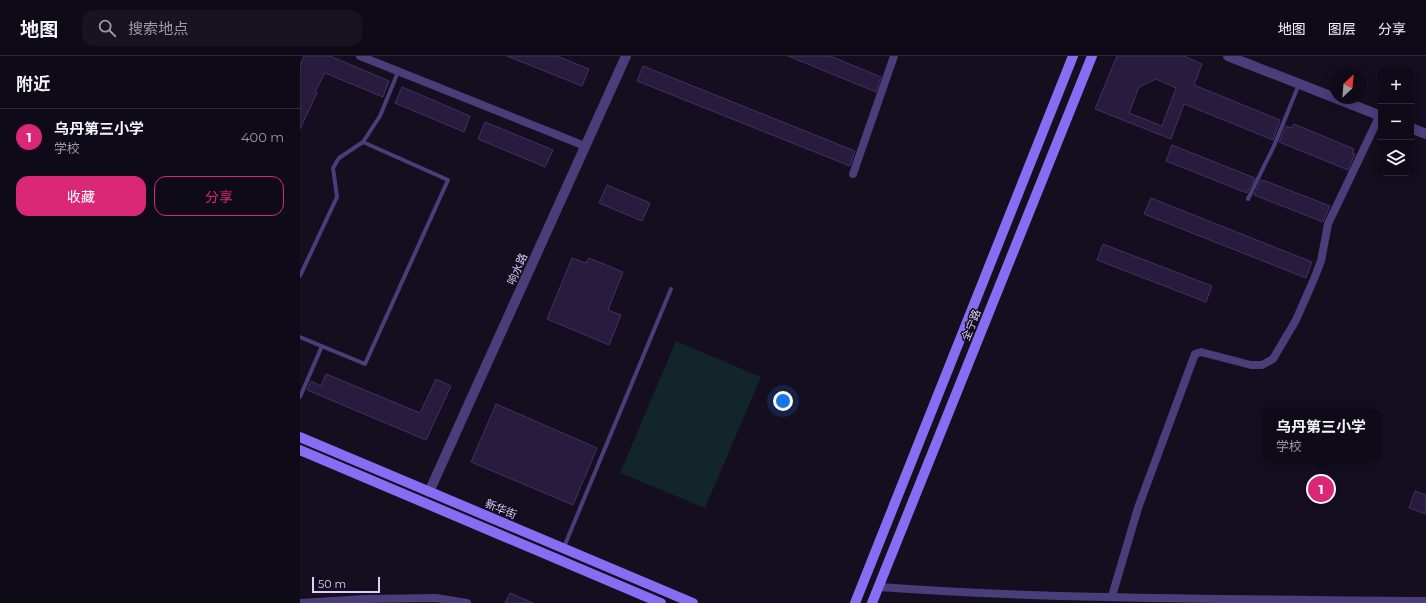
<!DOCTYPE html>
<html lang="zh">
<meta charset="utf-8">
<style>
:root{--surface:#0f0a17;--page:#181320;--text:#f1f3f6;--muted:#9b9aa1;--line:#2f2b36;--accent:#db2777}
body{margin:0;font-family:Montserrat,"Noto Sans SC",sans-serif;background:var(--page);color:var(--text)}
.controls{position:absolute;right:12px;top:12px;display:grid;overflow:hidden;border-radius:8px;box-shadow:0 2px 10px #0003}
.controls button{width:36px;height:36px;display:grid;place-items:center;padding:0;border:0;border-bottom:1px solid var(--line);background:var(--surface);color:var(--text);font:20px sans-serif}
.compass{position:absolute;left:1030px;top:12px;width:36px;height:36px;border-radius:50%;background:var(--surface);box-shadow:0 2px 10px #0003;rotate:26deg}
.scale{position:absolute;left:12px;bottom:10px;width:68px;box-sizing:border-box;padding-left:4px;border:2px solid #dbcffb;border-top:0;font-size:11px;line-height:14px;white-space:nowrap;color:#dbcffb;-webkit-text-stroke:3px #140e1f;paint-order:stroke}
.you{position:absolute;left:483px;top:345px;width:14px;height:14px;margin:-10px;border:3px solid #fff;border-radius:50%;background:#1a73e8;box-shadow:0 0 0 6px #1a73e833}
.badge{display:grid;place-items:center;width:26px;height:26px;border-radius:50%;background:var(--accent);color:#fff;font-size:13px;font-weight:700}
.pin{position:absolute;translate:-50% -50%;border:2px solid #fff;box-shadow:0 1px 4px #0006}
.popup{position:absolute;left:962px;top:353px;width:118px;height:52px;box-sizing:border-box;display:grid;place-content:center;border-radius:8px;background:var(--surface);filter:drop-shadow(0 1px 3px #0005);font-size:13px;white-space:nowrap;color:var(--muted)}
.popup b{font-size:15px;color:var(--text)}
.popup::after{content:'';position:absolute;left:50%;top:100%;margin-left:-8px;border:8px solid transparent;border-top-color:var(--surface)}
.list{margin:0;padding:0;list-style:none}
h2{display:flex;justify-content:space-between;align-items:center;height:52px;margin:0;padding:0 16px;font-size:17px}
h2 small{font-size:13px;font-weight:400;color:var(--muted)}
.list li{display:grid;grid-template-columns:26px 1fr auto;gap:12px;align-items:center;box-sizing:border-box;height:56px;padding:0 16px;border-top:1px solid var(--line)}
.list b{display:block;font-size:15px;white-space:nowrap}
.list p{margin:0;font-size:13px;white-space:nowrap;color:var(--muted)}
.list em{font-size:13px;font-style:normal;color:var(--muted)}
.actions{display:flex;gap:8px;padding:12px 16px}
.actions a{flex:1;padding:9px 0;border:1px solid var(--accent);border-radius:12px;text-align:center;font-size:14px;color:var(--accent)}
.actions .main{background:var(--accent);color:#fff}
.icon{flex:none;width:22px;height:22px;fill:none;stroke:currentColor;stroke-width:2;stroke-linecap:round;stroke-linejoin:round}
.map{position:relative;flex:none;width:1126px;height:547px;overflow:hidden}
header{display:flex;align-items:center;gap:24px;box-sizing:border-box;height:56px;padding:0 20px;background:var(--surface);border-bottom:1px solid var(--line)}
header strong{font-size:19px}
nav{display:flex;gap:22px;margin-inline-start:auto;font-size:14px}
.search{width:280px;height:36px;background:var(--page);display:flex;align-items:center;gap:10px;box-sizing:border-box;padding:0 14px;border-radius:12px;color:var(--muted);font-size:15px}
main{display:flex}
aside{flex:1;background:var(--surface)}
.map>svg:first-child{display:block}
.green{fill:#122528}
.building{fill:#281c3e;stroke:#442f68;fill-rule:evenodd}
.lines{fill:none;stroke-linecap:round;stroke-linejoin:round}
.service{stroke:#493d7a;stroke-width:4}
.minor{stroke:#493d7a;stroke-width:8}
.tertiary{stroke:#493d7a;stroke-width:10}
.secondary{stroke:#866ef4;stroke-width:10}
.labels{text-anchor:middle;stroke-width:3;stroke-linejoin:round;paint-order:stroke}
.street-label{font-size:11px;fill:#dbcffb;stroke:#140e1f}
</style>
<header>
<strong>地图</strong>
<div class="search"><svg class="icon" aria-label="search" viewBox="0 0 24 24"><circle cx="10" cy="10" r="6"/><path d="M15 15l6 6"/></svg>搜索地点</div>
<nav><a>地图</a><a>图层</a><a>分享</a></nav>
</header>
<main>
<aside>
<h2>附近<small></small></h2>
<ul class="list">
<li><span class="badge">1</span><div><b>乌丹第三小学</b><p>学校</p></div><em>400 m</em></li>
</ul>
<div class="actions"><a class="main">收藏</a><a>分享</a></div>
</aside>
<div class="map">
<svg width="1126" height="547" viewBox="0 0 1126 547">
<rect width="100%" height="100%" fill="#140e1f"/>
<path class="green" d="M376 285 461 321 405 452 320 417Z"/>
<path class="building" d="M4 0H30L89 25 83 41 25 17 15 36 17 37 0 73V9Z
M207 0H257L289 13 282 30Z
M488 0H530L581 21 576 36Z
M817 0H884L902 8 894 29 980 64 973 84 884 48 871 83 795 53ZM856 23 876 32 862 70 829 57 839 31Z
M343 10 555 95 550 110 337 25Z
M102 31 170 60 164 76 95 47Z
M185 66 253 94 245 111 178 83Z
M994 68 1054 93 1052 97 1055 98 1048 114 979 86 986 70 992 72Z
M872 89 955 122 947 137 866 105Z
M961 124 963 125V124L1030 150 1023 166 954 139Z
M307 129 350 147 342 165 299 147Z
M851 142 1012 206 1006 222 844 158Z
M803 188 912 230 906 246 797 204Z
M272 202 286 207 289 202 323 216 308 254 321 259 309 289 247 263Z
M26 318 120 357 136 323 151 330 126 384 7 334 11 325 21 330Z
M196 348 297 392 273 449 171 406Z
M1115 435 1126 439V458L1109 452Z
M210 537 233 547H205Z"/>
<g class="lines">
<path class="service" d="M948 143 974 90 999 28
M0 220 37 141 33 112 39 102 63 86 80 60 98 16
M0 281 65 308 148 124 63 86
M0 341 22 290
M264 491 371 233"/>
<path class="minor" d="M60 0 285 90
M553 118 594 0
M579 531C761 544 944 543 1126 545
M812 540 838 452 895 298 901 296 951 309H962L973 303 996 264 1014 223 1021 205 1028 168 1080 59
M0 547 65 543 136 542 167 547"/>
<path class="tertiary" d="M928 0 1081 60
M1111 72 1126 78
M129 436 326 0"/>
<path class="secondary" d="M0 381 393 547
M0 394 361 547
M555 547 773 0
M572 547 792 0"/>
</g>
<g class="labels">
<g class="street-label">
<text transform="translate(217 213) rotate(-66)" y="4">响水路</text>
<text transform="translate(671 269) rotate(-68)" y="4">全宁路</text>
<text transform="translate(201 453) rotate(23)" y="4">新华街</text>
</g>
</g>
</svg>
<div class="controls">
<button>+</button>
<button>−</button>
<button><svg class="icon" aria-label="layers" viewBox="0 0 24 24"><path d="M12 4l9 5-9 5-9-5zM3 14l9 5 9-5"/></svg></button>
</div>
<svg class="compass" viewBox="-18 -18 36 36"><path d="M0-13l5 13h-10z" fill="#e53935"/><path d="M0 13l5-13h-10z" fill="#9b9aa1"/></svg>
<div class="scale">50 m</div>
<div class="you"></div>
<div class="pin badge" style="left:1021px;top:433px">1</div>
<div class="popup"><b>乌丹第三小学</b>学校</div>
</div>
</main>
